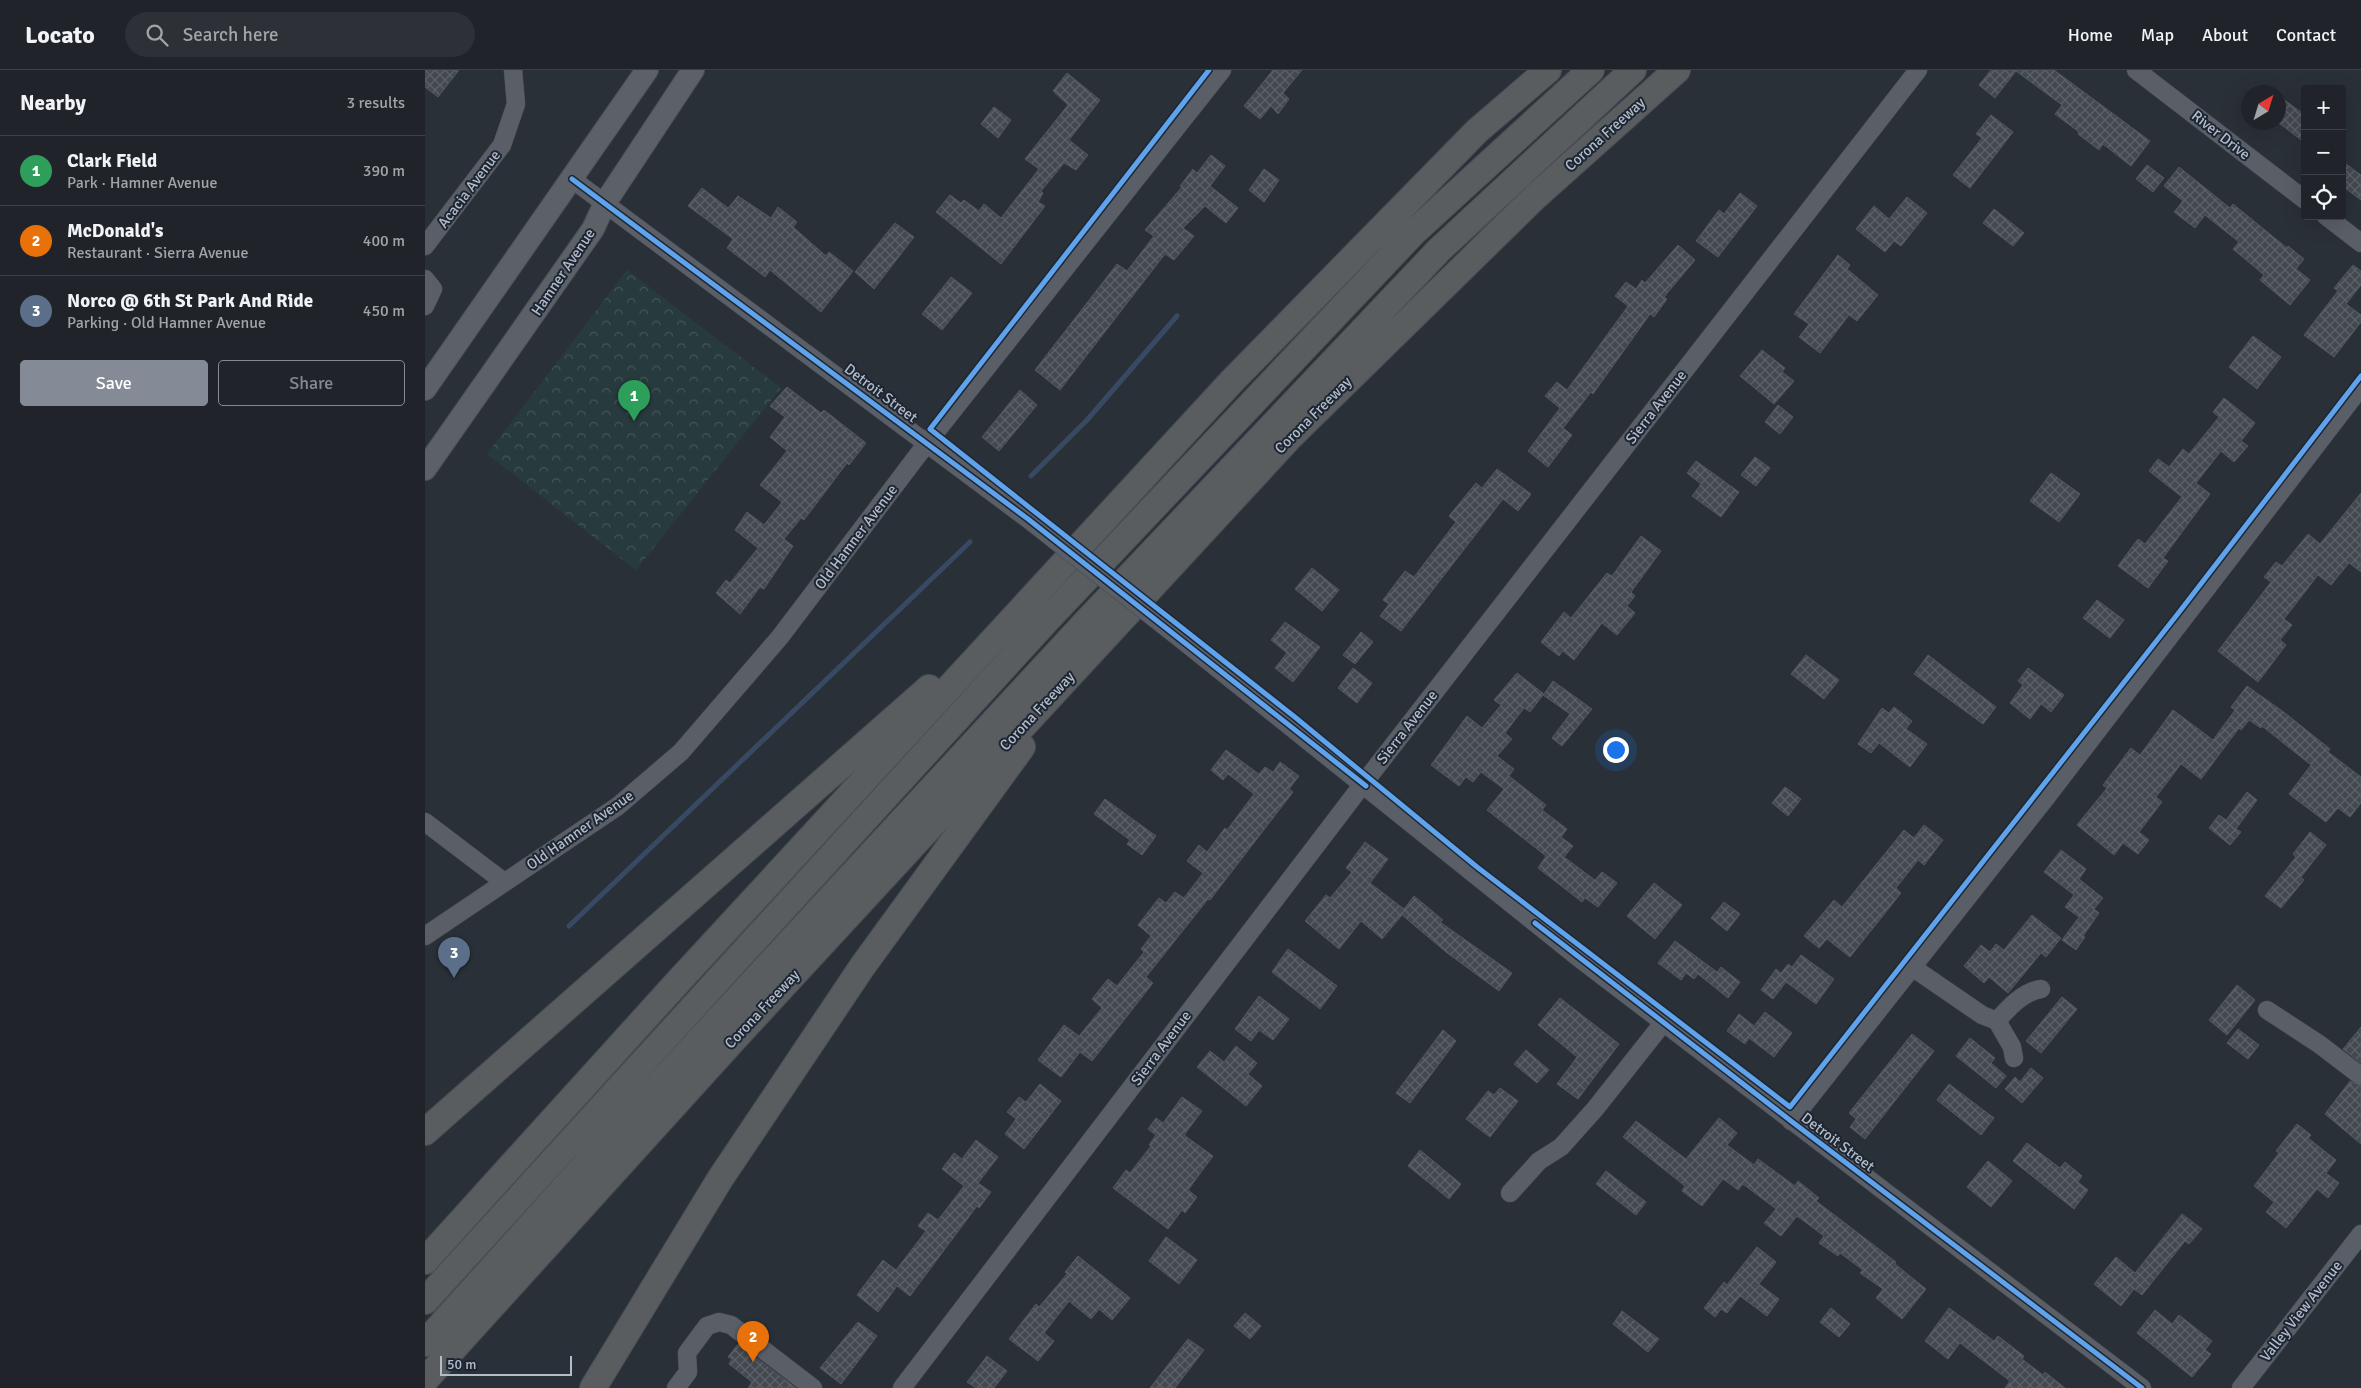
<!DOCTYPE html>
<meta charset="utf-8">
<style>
:root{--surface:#20242a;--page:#2d3036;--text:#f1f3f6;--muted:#a2a4a8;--line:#3d4147;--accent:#848b96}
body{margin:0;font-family:Signika,sans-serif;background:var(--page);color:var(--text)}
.controls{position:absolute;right:15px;top:15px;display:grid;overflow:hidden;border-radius:5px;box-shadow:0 5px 20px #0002}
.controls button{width:45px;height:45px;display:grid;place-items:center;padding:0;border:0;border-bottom:1px solid var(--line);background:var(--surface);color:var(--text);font:25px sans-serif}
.compass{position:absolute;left:1816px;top:15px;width:45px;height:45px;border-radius:50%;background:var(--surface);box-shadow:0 5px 20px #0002;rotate:38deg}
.scale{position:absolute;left:15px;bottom:12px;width:132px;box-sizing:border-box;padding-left:5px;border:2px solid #b4bcc9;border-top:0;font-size:14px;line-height:18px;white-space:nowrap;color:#b4bcc9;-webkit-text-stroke:4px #1d2633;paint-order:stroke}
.you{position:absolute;left:1190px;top:679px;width:18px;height:18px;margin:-12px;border:4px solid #fff;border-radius:50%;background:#1a73e8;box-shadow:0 0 0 8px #1a73e833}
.badge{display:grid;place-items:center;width:32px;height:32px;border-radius:50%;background:var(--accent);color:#fff;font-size:16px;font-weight:700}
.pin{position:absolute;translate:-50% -41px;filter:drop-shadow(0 1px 2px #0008)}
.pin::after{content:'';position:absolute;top:26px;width:18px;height:15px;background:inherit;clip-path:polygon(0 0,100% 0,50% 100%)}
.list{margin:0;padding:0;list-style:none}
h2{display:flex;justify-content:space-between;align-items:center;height:65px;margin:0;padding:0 20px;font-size:21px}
h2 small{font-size:16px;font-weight:400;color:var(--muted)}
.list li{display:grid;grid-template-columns:32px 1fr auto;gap:15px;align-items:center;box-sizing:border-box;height:70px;padding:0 20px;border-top:1px solid var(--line)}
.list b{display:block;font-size:19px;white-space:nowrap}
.list p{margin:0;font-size:16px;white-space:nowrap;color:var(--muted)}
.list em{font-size:16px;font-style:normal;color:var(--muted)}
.actions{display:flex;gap:10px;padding:15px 20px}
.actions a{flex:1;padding:11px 0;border:1px solid var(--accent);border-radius:5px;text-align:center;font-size:18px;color:var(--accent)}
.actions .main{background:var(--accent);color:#fff}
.icon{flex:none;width:28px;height:28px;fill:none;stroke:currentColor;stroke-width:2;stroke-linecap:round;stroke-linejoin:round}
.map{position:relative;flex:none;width:1936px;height:1318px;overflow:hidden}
header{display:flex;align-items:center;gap:30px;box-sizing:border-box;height:70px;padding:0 25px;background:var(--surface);border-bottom:1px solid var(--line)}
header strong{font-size:24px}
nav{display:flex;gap:28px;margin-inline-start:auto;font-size:18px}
.search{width:350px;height:45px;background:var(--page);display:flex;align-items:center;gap:12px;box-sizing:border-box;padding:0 18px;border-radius:28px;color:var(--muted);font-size:19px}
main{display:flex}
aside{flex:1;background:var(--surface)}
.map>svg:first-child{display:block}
.forest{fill:url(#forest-crowns)}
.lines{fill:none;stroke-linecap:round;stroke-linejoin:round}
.stream{stroke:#384963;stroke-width:5}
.building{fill:url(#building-cross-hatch);stroke:#52575f}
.minor-casing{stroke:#484c53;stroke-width:19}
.major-casing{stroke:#484c55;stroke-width:24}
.highway-casing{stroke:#474c53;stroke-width:28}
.minor{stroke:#5a5e66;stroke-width:18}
.major{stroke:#5c6168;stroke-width:22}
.highway{stroke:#5a5d60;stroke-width:26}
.minor-bridge-casing{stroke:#484c53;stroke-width:19;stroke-linecap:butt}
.minor-bridge{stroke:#5a5e66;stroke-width:18}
.cycleway-casing{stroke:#1d2633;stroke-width:8}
.cycleway{stroke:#60a3ed;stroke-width:5}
.labels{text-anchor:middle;stroke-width:4;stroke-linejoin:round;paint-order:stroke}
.street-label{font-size:15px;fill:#b4bcc9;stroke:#1d2633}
</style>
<header>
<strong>Locato</strong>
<div class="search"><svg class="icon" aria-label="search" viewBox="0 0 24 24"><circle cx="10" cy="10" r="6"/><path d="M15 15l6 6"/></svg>Search here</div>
<nav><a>Home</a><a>Map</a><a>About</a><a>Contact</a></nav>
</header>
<main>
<aside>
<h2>Nearby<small>3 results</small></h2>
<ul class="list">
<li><span class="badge" style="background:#2e9e5b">1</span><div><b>Clark Field</b><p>Park · Hamner Avenue</p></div><em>390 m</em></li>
<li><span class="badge" style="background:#e8710a">2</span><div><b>McDonald's</b><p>Restaurant · Sierra Avenue</p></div><em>400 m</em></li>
<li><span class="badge" style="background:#5c6f8a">3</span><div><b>Norco @ 6th St Park And Ride</b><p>Parking · Old Hamner Avenue</p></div><em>450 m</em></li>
</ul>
<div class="actions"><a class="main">Save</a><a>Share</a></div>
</aside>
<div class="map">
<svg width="1936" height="1318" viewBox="0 0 1936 1318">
<defs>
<pattern id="forest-crowns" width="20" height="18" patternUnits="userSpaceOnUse" patternTransform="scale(1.25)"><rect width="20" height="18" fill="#273a3e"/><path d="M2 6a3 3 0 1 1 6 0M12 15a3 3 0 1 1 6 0" fill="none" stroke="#445559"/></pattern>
<pattern id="building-cross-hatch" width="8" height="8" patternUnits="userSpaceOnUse" patternTransform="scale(1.25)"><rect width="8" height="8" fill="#444950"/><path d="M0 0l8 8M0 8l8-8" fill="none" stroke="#5d6168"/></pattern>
</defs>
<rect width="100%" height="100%" fill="#2a3038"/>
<path class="forest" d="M202 200 356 318 211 500 62 384Z"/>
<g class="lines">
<path class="stream" d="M606 406 662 350 752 246
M144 856 545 472"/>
</g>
<path class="building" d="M0 0H34L13 27 0 17Z
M848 0H877L858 23 864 29 853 44 846 36 835 49 819 36Z
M1566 0H1629L1725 71 1706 96 1678 74 1674 80 1653 64 1654 62 1630 44 1637 35 1591 1 1570 28 1554 15Z
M642 3 675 30 644 70 663 85 651 100 639 93 616 121 618 123 613 132 620 136 576 194 511 142 525 125 536 133 539 130 554 141 559 134 576 148 614 99 600 89 643 35 628 21Z
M1854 26 1880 45V73L1854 53Z
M569 37 586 50 573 68 556 54Z
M1566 45 1588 62 1545 118 1528 105 1557 68 1551 64Z
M786 85 800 96 785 116 813 138 801 153 780 136 758 158 769 166 749 190 740 184 635 320 610 300 692 194 702 201 729 166 720 160 757 117 755 116 768 99 772 103Z
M1917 91 1936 105V130L1917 116Z
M1722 95 1739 108 1728 122 1711 109Z
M1754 97 1805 138 1808 134 1862 178 1863 176 1879 189 1871 199 1885 210 1865 235 1835 210 1839 205 1808 179 1814 172 1780 145 1770 158 1749 142 1758 131 1739 116Z
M839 99 854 110 839 132 824 120Z
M277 118 303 138 313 126 346 148 353 137 372 152 368 157 401 186 404 182 428 201 396 242 345 200 340 207 302 178 308 169 263 136Z
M1315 123 1332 136 1293 187 1271 171 1294 140 1299 144Z
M1482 127 1502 143 1476 176 1469 171 1460 182 1431 159 1449 136 1464 149Z
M1569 139 1599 163 1588 176 1558 153Z
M470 153 489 167 449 219 430 202Z
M1253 175 1270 190 1239 227 1242 229 1229 247 1225 244 1168 324 1166 322 1142 353 1138 358 1147 365 1123 397 1103 381 1135 338 1120 326 1132 312 1142 320 1203 236 1190 226 1201 212 1211 219 1217 210 1220 213Z
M1413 185 1425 195 1422 199 1453 225 1432 251 1424 245 1395 283 1374 267 1384 254 1369 244Z
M1928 195 1936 201V215L1921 234 1936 245V252L1909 287 1879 265 1913 221 1909 218Z
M526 207 547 223 517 260 497 244Z
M1828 266 1856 287 1832 319 1804 297Z
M1337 280 1360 298 1357 302 1369 311 1349 334 1315 306Z
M362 317 396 343 399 340 441 373 424 395 422 393 379 450 376 448 359 469 368 476 339 519 335 517 315 544 291 523 301 510 305 513 333 478 310 460 322 442 339 455 357 432 335 415 362 381 345 367 360 347 345 336Z
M595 320 612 335 574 381 557 367Z
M1799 328 1830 353 1816 371 1823 376 1809 392 1796 381 1771 413 1785 424 1738 488 1743 491 1723 518 1693 496 1713 469 1720 474 1757 427 1724 401 1733 389 1744 397 1758 379 1764 384 1794 347 1788 342Z
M1353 335 1368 347 1355 364 1340 352Z
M1330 387 1345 398 1331 416 1316 405Z
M1271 391 1314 422 1296 447 1267 426 1276 414 1262 403Z
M1072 399 1106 424 1093 441 1078 429 976 561 955 546 964 534 958 530 980 501 989 507 1031 452 1024 446 1051 413 1057 418Z
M1626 403 1655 424 1634 452 1605 431Z
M1936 423V502L1924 493 1906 515 1893 505 1859 549 1867 555 1855 570 1861 575 1833 612 1793 581 1846 512 1839 507 1851 492 1857 496 1883 464 1895 474Z
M1216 466 1236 481 1206 522 1210 526 1202 536 1210 543 1192 565 1177 553 1149 590 1138 581 1134 586 1116 572 1139 542 1146 548 1182 503 1187 506Z
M887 498 914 520 897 541 870 519Z
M1672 530 1699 550 1685 568 1658 548Z
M860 552 895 577 868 612 850 598 862 583 846 570Z
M936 562 948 572 930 594 918 585Z
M1381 585 1414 610 1399 629 1366 604Z
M1503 585 1571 637 1558 654 1489 604Z
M928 598 947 613 932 633 913 618Z
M1603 598 1639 625 1626 642 1616 634 1605 649 1585 633 1598 615 1593 611Z
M1092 603 1119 624 1128 611 1167 639 1137 676 1127 668 1145 644 1118 625 1105 642 1099 638 1080 663 1087 669 1072 686 1089 699 1084 706 1121 735 1117 740 1142 759 1136 767 1148 776 1139 787 1170 810 1177 802 1192 813 1173 837 1160 828 1157 832 1113 798 1121 786 1062 740 1079 719 1056 702 1048 712 1041 707 1034 716 1006 695 1042 646 1057 658 1076 635 1069 630Z
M1822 616 1860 643 1905 679 1903 682 1936 707V733L1925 747 1913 738 1901 752 1864 724 1886 695 1837 656 1836 658 1824 650 1816 660 1814 658 1776 709 1756 694 1731 727 1737 732 1714 762 1724 770 1713 784 1698 773 1689 785 1652 755 1682 718 1678 715 1706 678 1715 685 1748 640 1788 670 1810 640 1806 637Z
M1469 637 1487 651 1481 659 1502 674 1485 697 1454 673 1446 683 1433 674 1457 638 1464 643Z
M801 680 834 704 840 697 848 702 855 692 874 706 864 719 868 722 785 830 783 829 721 907 728 913 667 991 655 982 636 1007 613 990 639 955 654 966 677 938 667 929 683 909 692 916 719 882 716 879 726 866 713 855 734 828 741 833 750 822 759 828 778 803 762 791 774 775 782 782 800 758 802 760 829 724 803 704 798 710 786 700Z
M1360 717 1376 729 1363 746 1347 733Z
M1822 722 1832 730 1811 759 1816 762 1805 775 1784 758 1794 745 1801 750Z
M680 729 731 766 717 785 702 774 705 770 669 744Z
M1499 755 1518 770 1499 795 1493 790 1471 818 1476 823 1425 887 1402 869 1394 878 1379 866 1409 830 1417 837 1479 760 1489 768Z
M1885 762 1901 775 1876 807 1879 810 1856 838 1840 826 1871 787 1868 784Z
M940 772 963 789 945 813 979 839 989 826 1018 850 1015 852 1087 903 1074 921 1021 882 977 845 957 869 936 851 914 879 880 851 901 825 905 828 927 802 921 798Z
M1636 780 1661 799 1654 809 1678 828 1669 839 1674 843 1658 866 1660 867 1651 880 1637 870 1654 847 1640 837 1649 825 1619 802Z
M1229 813 1257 835 1230 869 1202 846Z
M1299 832 1315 844 1302 861 1286 848Z
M1607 845 1636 868 1621 887 1616 883 1583 923 1564 907 1559 913 1539 896 1556 875 1565 882 1571 874 1579 880Z
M1250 871 1292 902 1296 897 1315 912 1303 928 1273 904 1269 909 1261 903 1256 910 1233 893Z
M863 879 912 916 895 939 847 902Z
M1376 885 1409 909 1391 934 1361 912 1348 929 1336 920 1351 899 1356 903 1363 894 1367 897Z
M1812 915 1830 930 1802 965 1784 950Z
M834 926 864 949 848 970 834 960 826 971 810 959Z
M1637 927 1652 939 1616 983 1601 971Z
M1135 928 1194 974 1153 1029 1132 1014 1152 987 1113 955Z
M1340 942 1367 963 1349 987 1324 968 1320 974 1302 961 1314 944 1329 956Z
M1936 957V993L1918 979Z
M1813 959 1834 975 1823 989 1802 973Z
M1018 960 1031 971 985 1033 971 1023Z
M1487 964 1509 981 1440 1069 1425 1057 1431 1049 1424 1043Z
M1545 968 1570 988 1566 993 1581 1006 1571 1018 1531 986Z
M811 976 832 993 823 1004 837 1016 821 1036 772 997 785 981 799 992Z
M1101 980 1124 1000 1112 1013 1089 994Z
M1606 998 1618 1008 1597 1033 1580 1019 1590 1007 1595 1012Z
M1925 1011 1936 1016V1074L1900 1044Z
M615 1014 636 1031 599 1079 580 1064 591 1049 582 1042 594 1027 601 1032Z
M1524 1014 1569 1048 1556 1065 1512 1030Z
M1075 1018 1093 1031 1065 1067 1041 1049 1063 1021 1069 1025Z
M757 1027 777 1041 759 1065 788 1086 763 1120 772 1127 760 1143 757 1140 743 1159 688 1118 701 1100 705 1103 726 1076 724 1075 731 1065 723 1059 731 1048 738 1053Z
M1294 1048 1312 1063 1302 1075 1329 1095 1333 1089 1370 1116 1373 1111 1394 1128 1391 1131 1471 1192 1470 1194 1501 1219 1477 1249 1451 1228 1458 1219 1435 1203 1438 1200 1415 1183 1413 1186 1394 1173 1399 1166 1372 1146 1356 1166 1339 1153 1351 1139 1318 1114 1313 1120 1298 1109 1277 1136 1257 1121 1260 1116 1198 1067 1211 1051 1261 1089Z
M1872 1054 1886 1065 1883 1068 1911 1090 1901 1103 1914 1113 1903 1128 1892 1119 1861 1158 1841 1142 1849 1132 1829 1116 1854 1083 1851 1081Z
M551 1070 573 1087 553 1113 566 1122 554 1138 552 1136 485 1226 472 1216 453 1242 432 1225 458 1190 471 1200 501 1161 493 1156 503 1143 513 1150 539 1116 517 1099 529 1083 537 1089Z
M1602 1073 1635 1098 1640 1092 1657 1106 1653 1112 1663 1120 1649 1139 1588 1091Z
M995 1080 1036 1114 1024 1129 983 1096Z
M1563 1091 1587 1111 1566 1137 1542 1117Z
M1181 1101 1221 1132 1211 1145 1171 1114Z
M1757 1144 1777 1159 1764 1174 1760 1171 1717 1225 1709 1219 1696 1236 1669 1214 1691 1187 1710 1203Z
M741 1167 772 1190 754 1214 724 1191Z
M1332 1177 1351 1192 1334 1214 1354 1229 1342 1246 1315 1226 1302 1243 1296 1239 1290 1247 1279 1238 1299 1212 1302 1215Z
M653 1186 705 1228 687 1250 674 1239 666 1249 644 1231 619 1263 629 1271 613 1291 584 1269 611 1234 614 1237 642 1204 640 1202Z
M1406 1238 1425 1254 1414 1267 1395 1252Z
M1524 1238 1569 1271 1573 1266 1599 1286 1597 1289 1618 1305 1620 1302 1640 1318H1580L1585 1311 1535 1273 1523 1289 1500 1271Z
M1730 1240 1747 1254 1754 1245 1787 1271 1780 1280 1786 1284 1767 1307 1712 1263Z
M1197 1241 1234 1269 1223 1282 1188 1254Z
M820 1243 836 1256 825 1269 809 1256Z
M433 1252 452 1266 416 1314 395 1298Z
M763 1269 779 1280 750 1318H725Z
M313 1274 371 1318H323L327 1312 304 1294 307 1289 303 1287Z
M562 1286 582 1301 569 1318H551L542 1312Z"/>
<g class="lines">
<g class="minor-casing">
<path id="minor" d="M1711 0 1880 130
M147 109 603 449
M1901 146 1936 173
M0 176 77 75 91 34 88 0
M0 209 8 219 0 236
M761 573 1154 888 1717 1318
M0 752 79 812
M0 866 193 736 256 682 355 567 502 373 797 0
M1487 897 1557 945 1572 951C1584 937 1598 922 1616 919
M1842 940 1894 974 1936 1006
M1572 951 1587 977 1589 988
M1366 1051 1620 729 1936 317
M1085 1123 1114 1091 1136 1077 1170 1039 1238 953
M251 1318 263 1302 262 1283 282 1256 294 1252 306 1255 388 1318
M477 1318 938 714 1493 0
M1816 1318 1936 1164"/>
</g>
<g class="major-casing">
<path id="major" d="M0 319 222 0
M0 399 168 159 180 133 268 0"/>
</g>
<g class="highway-casing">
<path id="highway" d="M0 1062 504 618
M0 1191 251 914 807 311 1052 61 1123 0
M0 1231 621 551 988 163 1166 0
M0 1273 194 1057 662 551 1014 180 1208 0
M0 1310 310 968 865 367 1110 127 1252 0
M168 1318 295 1109 437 897 597 677"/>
</g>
<use href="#minor" class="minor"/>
<use href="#major" class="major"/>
<use href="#highway" class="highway"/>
<g class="minor-bridge-casing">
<path id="minor-bridge" d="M603 449 761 573"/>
</g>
<use href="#minor-bridge" class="minor-bridge"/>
<g class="cycleway-casing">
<path id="cycleway" d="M784 0 505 359 871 648 1052 797 1365 1037 1755 541 1936 306
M147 109 603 449 941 716
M1110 853 1366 1051 1717 1318"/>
</g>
<use href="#cycleway" class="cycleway"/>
</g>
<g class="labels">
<g class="street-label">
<text transform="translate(1180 64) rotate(-42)" y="5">Corona Freeway</text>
<text transform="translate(1796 65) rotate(38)" y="5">River Drive</text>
<text transform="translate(44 119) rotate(-53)" y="5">Acacia Avenue</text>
<text transform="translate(138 202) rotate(-56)" y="5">Hamner Avenue</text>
<text transform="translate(456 323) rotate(37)" y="5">Detroit Street</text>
<text transform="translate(1231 337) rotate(-52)" y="5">Sierra Avenue</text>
<text transform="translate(888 345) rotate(-45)" y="5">Corona Freeway</text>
<text transform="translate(431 467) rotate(-53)" y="5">Old Hamner Avenue</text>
<text transform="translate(612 641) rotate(-47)" y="5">Corona Freeway</text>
<text transform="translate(982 657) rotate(-52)" y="5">Sierra Avenue</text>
<text transform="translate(155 760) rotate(-35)" y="5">Old Hamner Avenue</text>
<text transform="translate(337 939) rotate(-47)" y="5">Corona Freeway</text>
<text transform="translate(736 978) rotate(-53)" y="5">Sierra Avenue</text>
<text transform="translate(1413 1072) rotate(37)" y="5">Detroit Street</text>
<text transform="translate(1876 1241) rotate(-52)" y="5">Valley View Avenue</text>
</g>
</g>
</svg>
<div class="controls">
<button>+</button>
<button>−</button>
<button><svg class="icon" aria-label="locate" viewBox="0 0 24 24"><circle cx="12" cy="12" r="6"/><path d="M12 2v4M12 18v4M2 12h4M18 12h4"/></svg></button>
</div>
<svg class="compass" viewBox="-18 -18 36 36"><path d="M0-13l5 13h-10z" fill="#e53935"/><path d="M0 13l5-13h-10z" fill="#a2a4a8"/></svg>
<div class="scale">50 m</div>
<div class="you"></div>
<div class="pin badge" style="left:209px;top:351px;background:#2e9e5b">1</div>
<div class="pin badge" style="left:328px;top:1292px;background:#e8710a">2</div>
<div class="pin badge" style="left:29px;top:908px;background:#5c6f8a">3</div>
</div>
</main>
